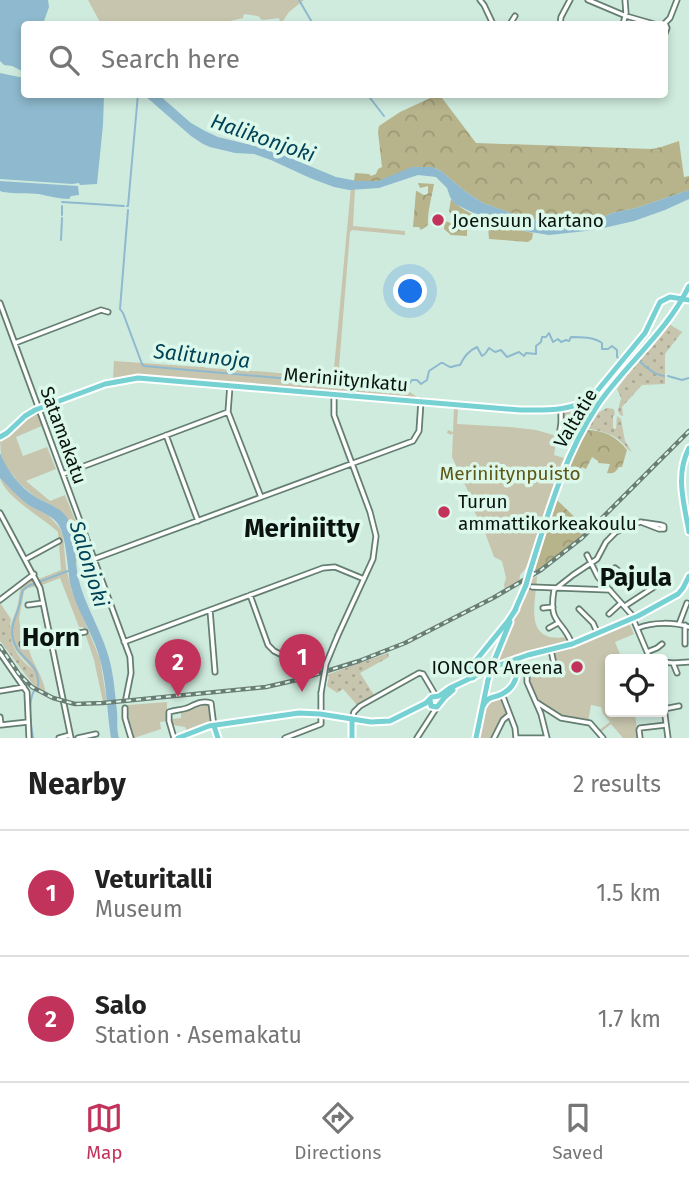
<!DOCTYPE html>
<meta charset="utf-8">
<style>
:root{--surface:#fff;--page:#f2f2f2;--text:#222;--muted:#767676;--line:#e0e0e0;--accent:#c2335b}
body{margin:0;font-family:"Fira Sans",sans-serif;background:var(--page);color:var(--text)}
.controls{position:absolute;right:21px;bottom:21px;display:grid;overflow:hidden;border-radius:7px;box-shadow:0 4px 10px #0003}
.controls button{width:63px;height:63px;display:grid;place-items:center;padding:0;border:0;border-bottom:2px solid var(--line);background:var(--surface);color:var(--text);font:35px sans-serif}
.you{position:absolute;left:411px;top:292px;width:24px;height:24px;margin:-18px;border:5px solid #fff;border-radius:50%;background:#1a73e8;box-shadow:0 0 0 10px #1a73e833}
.badge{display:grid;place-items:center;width:46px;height:46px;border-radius:50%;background:var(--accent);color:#fff;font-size:23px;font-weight:700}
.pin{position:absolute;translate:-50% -58px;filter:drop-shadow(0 2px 4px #0008)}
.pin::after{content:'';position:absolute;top:37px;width:24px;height:21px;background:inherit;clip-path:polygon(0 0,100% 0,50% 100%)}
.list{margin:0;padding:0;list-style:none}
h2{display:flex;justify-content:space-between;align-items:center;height:91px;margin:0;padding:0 28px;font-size:30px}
h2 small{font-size:23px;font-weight:400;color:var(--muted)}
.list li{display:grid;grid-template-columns:46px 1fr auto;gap:21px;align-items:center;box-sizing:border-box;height:126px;padding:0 28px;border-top:2px solid var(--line)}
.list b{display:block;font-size:26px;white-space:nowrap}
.list p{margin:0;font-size:23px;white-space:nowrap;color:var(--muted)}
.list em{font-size:23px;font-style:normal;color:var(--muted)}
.icon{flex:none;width:38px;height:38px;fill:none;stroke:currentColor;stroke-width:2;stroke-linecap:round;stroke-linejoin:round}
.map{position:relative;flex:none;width:689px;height:738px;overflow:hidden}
.search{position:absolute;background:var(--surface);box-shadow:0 4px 10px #0003;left:21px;right:21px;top:21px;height:77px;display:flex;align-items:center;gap:18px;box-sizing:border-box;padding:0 24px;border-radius:7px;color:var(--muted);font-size:26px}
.sheet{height:343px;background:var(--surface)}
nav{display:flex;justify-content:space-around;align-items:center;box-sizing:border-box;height:98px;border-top:2px solid var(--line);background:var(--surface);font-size:19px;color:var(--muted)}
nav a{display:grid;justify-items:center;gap:4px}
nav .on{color:var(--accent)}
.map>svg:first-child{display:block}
.grass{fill:url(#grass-dots)}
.forest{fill:url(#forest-crowns)}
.park{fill:#c7c5ad}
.water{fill:#8eb9ce}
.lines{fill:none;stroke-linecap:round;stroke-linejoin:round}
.stream{stroke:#8eb9ce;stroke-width:2}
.minor-casing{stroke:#657e72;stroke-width:7}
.major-casing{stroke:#fff;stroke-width:9}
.minor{stroke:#fff;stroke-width:3.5}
.major{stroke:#76d1d3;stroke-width:5}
.rail-casing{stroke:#6a7d74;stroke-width:4.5}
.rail{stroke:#dcf8eb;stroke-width:2;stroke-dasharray:5;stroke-linecap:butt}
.minor-bridge-casing{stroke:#657e72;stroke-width:7;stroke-linecap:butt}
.major-bridge-casing{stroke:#fff;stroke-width:9;stroke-linecap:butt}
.minor-bridge{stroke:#fff;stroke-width:3.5}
.major-bridge{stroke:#76d1d3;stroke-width:5}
.poi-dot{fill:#c2335b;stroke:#dcf8eb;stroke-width:2.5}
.labels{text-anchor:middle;stroke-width:7;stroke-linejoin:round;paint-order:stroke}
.poi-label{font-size:19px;fill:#0a130f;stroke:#dcf8eb;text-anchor:start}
.street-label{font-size:19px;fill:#0a130f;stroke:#dcf8eb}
.park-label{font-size:19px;fill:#5e5714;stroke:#dcf8eb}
.water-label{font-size:21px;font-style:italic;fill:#024257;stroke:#dcf8eb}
.district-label{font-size:26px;font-weight:bold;fill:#0a130f;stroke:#dcf8eb}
</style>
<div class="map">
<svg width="689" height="738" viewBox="0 0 689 738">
<defs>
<pattern id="grass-dots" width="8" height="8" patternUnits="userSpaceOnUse" patternTransform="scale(1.75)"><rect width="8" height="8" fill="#c7c5ad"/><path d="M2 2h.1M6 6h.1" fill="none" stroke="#aaa894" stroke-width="1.8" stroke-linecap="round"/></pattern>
<pattern id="forest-crowns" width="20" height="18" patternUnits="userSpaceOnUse" patternTransform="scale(1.75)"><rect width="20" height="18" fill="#b7b38b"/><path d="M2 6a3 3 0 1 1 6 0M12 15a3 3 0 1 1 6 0" fill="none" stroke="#9c9977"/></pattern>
</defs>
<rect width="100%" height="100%" fill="#cfebde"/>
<path class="grass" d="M669 324 682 332 665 354V384L642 385 622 407 623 416 620 415 618 411 621 398 617 389 641 356Z
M607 408 614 409 615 414 613 416V428L616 429 617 416 621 419 625 441 632 452C625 448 625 444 619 440 612 433 596 430 586 428L594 415Z
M0 603 11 619C7 636 13 650 24 662 28 666 34 670 35 675 36 679 35 682 35 687L0 641Z
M388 653 389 657 360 673 374 695 357 705 343 689 337 693 327 686 329 677 326 675Z"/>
<path class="forest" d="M439 94 476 143 652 149 661 147 679 141 684 177 689 176V190L636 208 612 213 601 218 551 222 525 218 483 203 466 192 441 171 432 167 378 181H354L355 173 369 174 371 176 376 174 378 169 382 167 378 132 379 126 400 112Z
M418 183 434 184C432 196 427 213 428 225L421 230 419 227H413L416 191C421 192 424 198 428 193V186L420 188Z
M451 199C468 218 509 228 533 233L532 239 528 242 489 239 488 227 465 216 463 218 457 214 455 217 462 224 463 228H467V236L451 235 444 229 445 221 451 223C452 218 452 215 449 211Z
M586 430C604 430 616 436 627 450L622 467H619C615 473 613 474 607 473L610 464 598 463V461L592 457 586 469 582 467 579 472 569 465Z
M556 499 588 530 563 552 530 576Z"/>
<path class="park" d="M88 0H304L289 12 281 24 279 18 262 20 258 16 244 14 243 18 217 24H101Z
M351 187 355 188 353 226 405 231V235L352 230 350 232 338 379 397 383 421 400 140 376 113 379 114 361 199 367 201 366 206 368 269 372 333 379Z
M454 408 458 409 457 424 510 427 536 430 557 436 554 455 564 458 555 479 542 525 526 568 520 575 519 583 505 590 504 585 506 578 502 561 494 557 481 522 475 513 467 489 452 457 453 433 451 435 447 433 448 430 453 432Z
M590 410 572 441 559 437 562 412Z
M35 412 39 414 44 425 16 437 23 456 47 447 56 469 26 481 50 501 65 495 90 557 76 561 74 541 57 508 34 496 20 484 7 468 1 456 0 439 23 419Z
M0 478 28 505 48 515 60 528 63 536 66 568 72 591 100 659 107 702H103L94 660 83 627H79L60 578 42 585 39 579 61 570 58 532C42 517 6 498 0 478Z
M537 576C536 603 522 644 567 637L568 640 495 663 522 601 528 581Z
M31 578 35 579 38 586 28 588 24 591 19 619 23 642 27 641C30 662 42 672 46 693L35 687C39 662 14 661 10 635 9 625 14 617 17 608 19 601 19 593 21 586Z
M629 623 634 634 615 642 622 659H610V712H638L635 713 638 738H623L611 724 600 733 598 731 610 722 603 714 601 707 591 705 588 722C559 716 535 711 528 678L542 675V671L549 669 548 661 552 663 553 651Z
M498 698 501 700 506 714 502 719 493 738H478L486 702 489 699Z
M167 702V721L160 722 161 729 134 738 128 721V705Z
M200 703 211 704 212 722 188 733 185 727 173 725 171 719 181 718V712Z"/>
<path class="water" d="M0 0H48L49 7 43 24H24V72L12 66 4 65 0 61Z
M0 73 24 78V94L104 96 103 125 97 184 80 185 79 183 72 184 0 179Z
M144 95H159L191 123 205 131 218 137 271 150 336 177 357 181H378L412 167H432L441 171 466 192 483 203 525 218 551 222 601 218 612 213 636 208 689 190V199L665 210 634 221 595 230 549 235 524 231 492 222 455 204 450 197 447 188 436 177 418 175 379 188 349 190 334 187 310 178 271 160 254 154 235 153 210 147 203 144 191 136Z
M0 181 78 186 79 195 71 196 69 199C59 199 49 196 39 194 28 193 15 194 3 192L0 191Z
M0 453C7 470 19 486 34 496 47 504 62 507 69 521 75 532 73 543 75 554L78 555 87 552 84 555 76 558C76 595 102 627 110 662 114 678 115 695 117 711 118 720 116 729 119 738H111C107 713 107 687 101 663 95 636 78 614 71 587 67 571 67 536 58 524 51 514 37 511 27 504 17 496 9 487 0 478Z"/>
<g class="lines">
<path class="stream" d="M299 0 313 24
M367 94 384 116
M62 202 78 203
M79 203 124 206
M127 206H128L138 94
M128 210 120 309 123 313 142 364 144 366 334 383
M62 215V206
M61 240 62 218
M638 360C645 366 654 375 664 376
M625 363 632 355
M668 376 682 380 689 378
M337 383 398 389 409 384 412 380H417L421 384 427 380 429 371 441 363H443C454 370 449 366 460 365 464 357 468 351 477 347L482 356 485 354 489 348 495 352 501 350 507 357 519 352 524 356 526 353 536 354V346L541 342 542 337H546L549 333 553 342 558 339 561 342 566 340 569 341 571 337C581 337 594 337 602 343V349H608L612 346 617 350V357L620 359
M38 686C41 662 18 660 13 639 10 626 16 618 19 606 21 601 21 595 23 590L28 586 68 571
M33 738C31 726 28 701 34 691"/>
<g class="minor-casing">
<path id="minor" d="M480 0 484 5 493 24
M588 0 626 16 654 24
M510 24 515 16
M560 24 561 17 570 0
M623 24 626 13 625 0
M664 36 667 28 665 23 670 18 677 0
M0 303 130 657 131 673 126 698
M15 343 101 310 108 312
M334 394V415L370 512 376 536 373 559 338 635
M228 412 261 497
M166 435 198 521
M559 436 561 423V408
M63 474 228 412 230 385
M0 513 40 588 71 738
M587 555 598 577 631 614 650 659
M26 559 59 541
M94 559 413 441 419 431 421 401
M602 582 615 568 622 574
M532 587 610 590
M250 595 268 645 274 651 286 657
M0 600 34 574
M28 605 43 603
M625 606 654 587
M543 608 553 607
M579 609 593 623 597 632
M210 610 215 672
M609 614 621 603
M679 624 687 603
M549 628 558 623
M638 628C653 622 674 622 689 627
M124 642 323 568 335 567 364 579
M22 644 85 632
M572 644C562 618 548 625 554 590L573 575 597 559 606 542 616 532 632 524 641 522 659 529H664V526L661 525 641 522
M685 644V625
M551 650 554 664
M647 652 657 648 662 644
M0 653 27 692 29 738
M663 662 673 663 677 673
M674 663 689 662
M527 669V682L541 714 547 738
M0 691 24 687
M502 694 515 728 516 738
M663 700 668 738
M536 702 561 718 590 723 603 738
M125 708V718L131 738
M664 709 679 706
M0 717 1 725 28 722
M352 719 354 712 360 706 419 673 423 674 436 696
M59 738 70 735
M78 738 96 734
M174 738 169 721V712C175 710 181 710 187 708 196 704 202 700 211 703L214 727
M285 738 321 724V693
M417 738 437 707
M494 738 503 720 509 715
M516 738H546
M640 738 639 730 640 728 666 725"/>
</g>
<g class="major-casing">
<path id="major" d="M0 437 7 433 25 416 35 410 105 384 138 378 520 410C545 410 573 412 593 396L645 333 660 302 670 297 689 300
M689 448C675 475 684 503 689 532
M530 571C548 514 564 456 597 406 626 364 667 332 689 286
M515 610 526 585
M494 661 510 622
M473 678 470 677 469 673 473 664 508 621 516 609
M430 700 431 706 437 707 445 697 453 690
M483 706C489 695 492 699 502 694 515 688 520 673 516 659
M215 729 218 738
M178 738 209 726 299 713 320 714 371 722 390 721 426 703 432 697 439 696 450 688 494 667 528 655 572 644 638 616 678 594 683 588 689 576
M352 738V722
M476 738 488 680"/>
</g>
<use href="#minor" class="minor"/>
<use href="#major" class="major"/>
<g class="rail-casing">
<path id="rail" d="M0 646 19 674 32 687 53 698 75 704 103 703 266 687 301 679 359 661 405 643 493 598 541 570 582 538 689 431"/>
</g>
<use href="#rail" class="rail"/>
<g class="minor-bridge-casing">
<path id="minor-bridge" d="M321 693 326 664 338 635"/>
</g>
<g class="major-bridge-casing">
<path id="major-bridge" d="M526 585 530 571
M488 680 494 661"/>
</g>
<use href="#minor-bridge" class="minor-bridge"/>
<use href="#major-bridge" class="major-bridge"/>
</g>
<g class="poi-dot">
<circle cx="438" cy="220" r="7"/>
<circle cx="444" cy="512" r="7"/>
<circle cx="577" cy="667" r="7"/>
</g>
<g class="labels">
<g class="poi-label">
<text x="452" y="227">Joensuun kartano</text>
<text x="458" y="508">Turun<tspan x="458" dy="22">ammattikorkeakoulu</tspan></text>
<text x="563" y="674" text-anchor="end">IONCOR Areena</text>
</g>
<g class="street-label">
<text transform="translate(346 379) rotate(5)" y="7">Meriniitynkatu</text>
<text transform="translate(575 418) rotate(-59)" y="7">Valtatie</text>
<text transform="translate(64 435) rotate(70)" y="7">Satamakatu</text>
</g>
<g class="park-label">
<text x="510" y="480">Meriniitynpuisto</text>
</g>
<g class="water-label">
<text transform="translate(263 138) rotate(19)" y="7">Halikonjoki</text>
<text transform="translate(202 356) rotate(6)" y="7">Salitunoja</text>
<text transform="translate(89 564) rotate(73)" y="7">Salonjoki</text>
</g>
<g class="district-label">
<text x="302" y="537">Meriniitty</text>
<text x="636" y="586">Pajula</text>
<text x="51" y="646">Horn</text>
</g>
</g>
</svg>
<div class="controls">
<button><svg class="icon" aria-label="locate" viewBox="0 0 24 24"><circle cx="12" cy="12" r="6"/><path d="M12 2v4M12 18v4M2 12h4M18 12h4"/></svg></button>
</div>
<div class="you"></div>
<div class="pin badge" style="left:302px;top:692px">1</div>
<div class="pin badge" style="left:178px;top:697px">2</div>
<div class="search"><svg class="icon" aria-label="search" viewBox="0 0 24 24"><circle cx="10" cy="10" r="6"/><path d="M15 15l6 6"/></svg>Search here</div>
</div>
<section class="sheet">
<h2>Nearby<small>2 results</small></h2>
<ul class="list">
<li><span class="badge">1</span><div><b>Veturitalli</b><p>Museum</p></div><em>1.5 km</em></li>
<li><span class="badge">2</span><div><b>Salo</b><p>Station · Asemakatu</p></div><em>1.7 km</em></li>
</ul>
</section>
<nav>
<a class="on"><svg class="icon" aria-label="map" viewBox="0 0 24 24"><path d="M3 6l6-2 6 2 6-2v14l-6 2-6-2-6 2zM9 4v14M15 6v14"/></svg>Map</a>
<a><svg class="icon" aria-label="directions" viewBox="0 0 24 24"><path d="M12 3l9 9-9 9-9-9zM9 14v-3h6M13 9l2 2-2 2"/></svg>Directions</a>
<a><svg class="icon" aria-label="saved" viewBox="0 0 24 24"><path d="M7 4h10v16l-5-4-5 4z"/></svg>Saved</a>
</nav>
